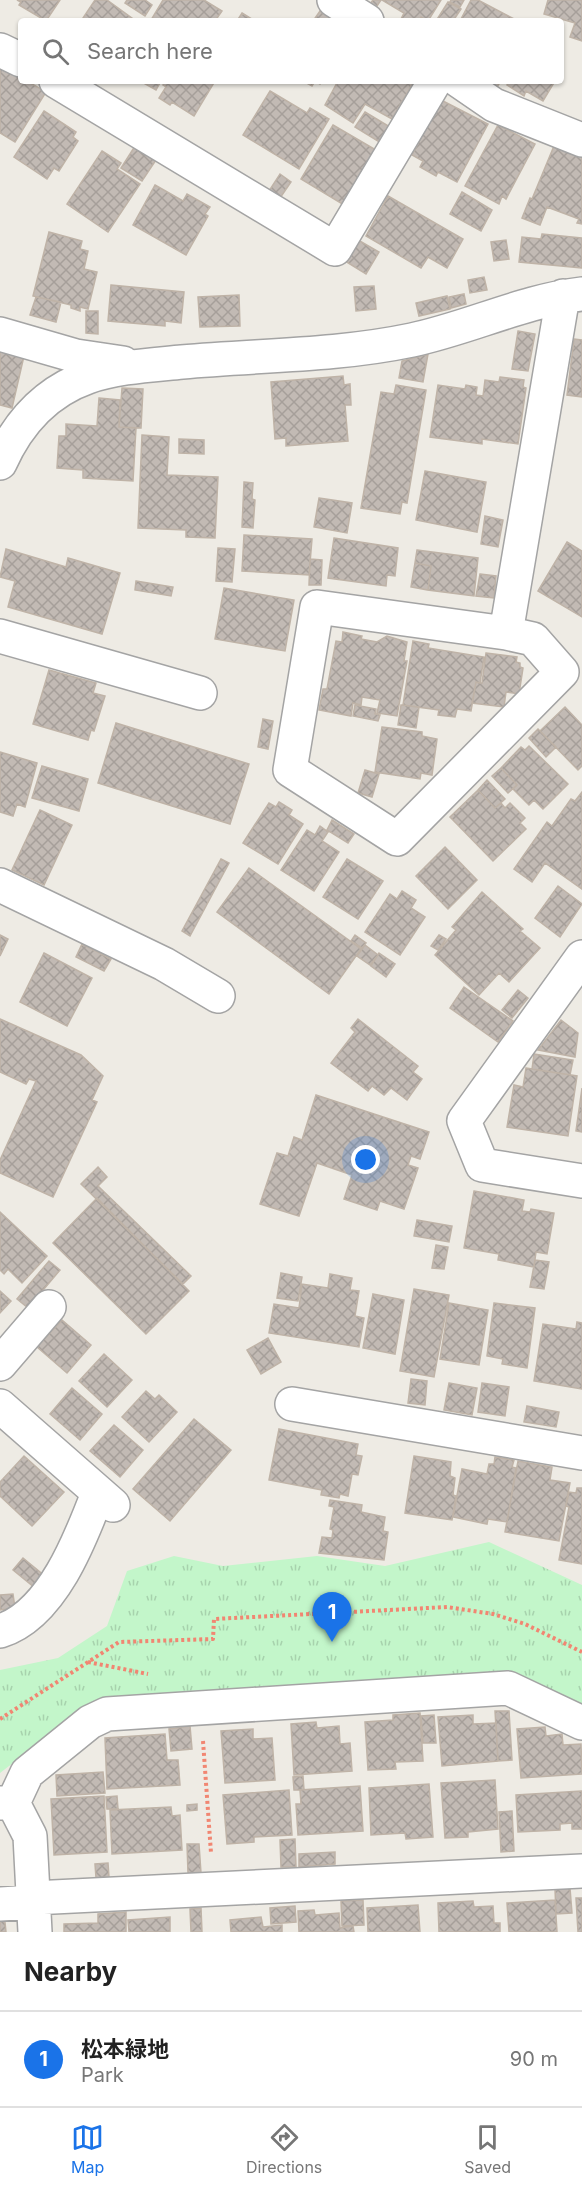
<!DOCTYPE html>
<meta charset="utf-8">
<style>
:root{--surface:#fff;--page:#f6f6f6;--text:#222;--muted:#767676;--line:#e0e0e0;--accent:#1a73e8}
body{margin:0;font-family:Inter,"Noto Sans JP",sans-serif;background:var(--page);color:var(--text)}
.you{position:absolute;left:366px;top:1160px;width:21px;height:21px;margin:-15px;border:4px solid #fff;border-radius:50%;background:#1a73e8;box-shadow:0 0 0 9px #1a73e833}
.badge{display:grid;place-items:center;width:39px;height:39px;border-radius:50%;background:var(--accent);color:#fff;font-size:20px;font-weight:700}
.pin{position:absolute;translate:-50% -50px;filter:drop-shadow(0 2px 3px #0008)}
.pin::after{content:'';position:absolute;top:32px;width:21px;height:18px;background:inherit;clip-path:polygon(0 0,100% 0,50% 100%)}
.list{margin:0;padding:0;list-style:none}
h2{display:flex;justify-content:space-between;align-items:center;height:78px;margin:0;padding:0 24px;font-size:26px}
h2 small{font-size:20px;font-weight:400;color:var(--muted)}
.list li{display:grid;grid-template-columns:39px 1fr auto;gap:18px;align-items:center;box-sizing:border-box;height:96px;padding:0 24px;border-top:2px solid var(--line)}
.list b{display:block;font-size:22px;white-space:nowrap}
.list p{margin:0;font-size:20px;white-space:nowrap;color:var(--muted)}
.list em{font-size:20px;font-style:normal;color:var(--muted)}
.icon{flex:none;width:33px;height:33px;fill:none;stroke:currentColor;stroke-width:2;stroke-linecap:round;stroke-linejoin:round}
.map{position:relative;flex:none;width:582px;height:1932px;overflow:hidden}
.search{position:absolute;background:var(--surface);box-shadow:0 2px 4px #0004;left:18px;right:18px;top:18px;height:66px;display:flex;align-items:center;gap:15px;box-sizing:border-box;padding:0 21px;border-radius:6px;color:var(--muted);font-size:22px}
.sheet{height:174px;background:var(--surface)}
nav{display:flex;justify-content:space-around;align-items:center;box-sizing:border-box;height:84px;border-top:2px solid var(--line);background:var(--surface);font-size:16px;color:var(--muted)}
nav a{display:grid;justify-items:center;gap:3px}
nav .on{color:var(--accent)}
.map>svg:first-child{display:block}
.park{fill:url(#park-tufts)}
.building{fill:url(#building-cross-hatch);stroke:#bfb3a7;stroke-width:1.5}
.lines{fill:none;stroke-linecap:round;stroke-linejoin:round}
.minor-casing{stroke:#a4a4a4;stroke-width:36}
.path{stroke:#f18672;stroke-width:4;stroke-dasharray:3 3;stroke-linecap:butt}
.minor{stroke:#fff;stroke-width:33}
</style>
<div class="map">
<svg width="582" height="1932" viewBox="0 0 582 1932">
<defs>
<pattern id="park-tufts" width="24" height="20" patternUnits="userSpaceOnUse" patternTransform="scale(1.5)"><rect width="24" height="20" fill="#c3f6ca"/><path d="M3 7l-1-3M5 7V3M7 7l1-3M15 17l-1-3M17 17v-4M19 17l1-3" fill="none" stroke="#a7d2ad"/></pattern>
<pattern id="building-cross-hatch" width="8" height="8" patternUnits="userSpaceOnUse" patternTransform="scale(1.5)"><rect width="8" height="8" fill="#c2bab4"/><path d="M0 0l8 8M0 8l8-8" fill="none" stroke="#a69f9a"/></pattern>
</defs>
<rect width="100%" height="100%" fill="#eeebe4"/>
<path class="park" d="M489 1542 582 1585V1705L508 1672 120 1696 102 1699 84 1708 0 1773V1670L58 1658 107 1626 127 1571 174 1556 223 1566 317 1556 385 1566Z"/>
<path class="building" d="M17 0H60L46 21 19 5 21 2Z
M95 0H107L136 21H81Z
M127 0H145L152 5 145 16 125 3Z
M163 0H204L222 11 215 21H154L151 20Z
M373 0H381L375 9 369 5Z
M382 0H441L428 21 421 17 419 21H404L401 19 404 13Z
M451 0H464L460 7 450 2Z
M471 0H478L518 21H460Z
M548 0H582V41L570 37 575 23 544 14Z
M448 2 461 9 453 21H436Z
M320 11 336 21H313Z
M242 13 255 21H237Z
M3 66 21 77V81H27L46 92 15 142 0 133V70Z
M140 81H161L156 90Z
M165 81H215L194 116 172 102 170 105 159 98 166 87 163 85Z
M303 81H322L320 84 315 81 312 86Z
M338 81H414L392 119 365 104 353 123 325 105Z
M486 81H501L497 87Z
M509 81H555L543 101 526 91 524 96 507 85Z
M270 91 307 113 310 108 329 119 299 169 243 135Z
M441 100 488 124 457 182 438 172 436 176 420 167 423 161 412 155Z
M44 111 76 132 73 137 78 141 59 171 54 168 47 179 14 157Z
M365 112 390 127 381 143 355 127Z
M333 125 376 150 344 205 301 179Z
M498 125 535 144 506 199 502 196 499 204 465 186Z
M135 146 156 160 142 181 121 168Z
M554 146 582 153V224L577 223 579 219 547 207 540 225 522 218 530 198 532 199Z
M102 151 121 163 117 169 140 184 108 232 67 204Z
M280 174 291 182 278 201 267 194Z
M155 185 183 201 187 194 210 207 205 214 208 216 186 255 133 225Z
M462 192 492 210 481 231 450 214Z
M388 196 463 239 447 268 428 257 421 268 366 236Z
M49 232 82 241 80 249 88 251 84 269 97 272 88 309 80 307V311L71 308V305L33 296Z
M542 234 582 238V268L519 262 522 237 541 239Z
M358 240 379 252 366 274 345 261Z
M506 240 509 259 494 261 491 242Z
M484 277 487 290 470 293 468 280Z
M111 285 184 292 181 323 165 321V326L108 321Z
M374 286 376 309 356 311 354 287Z
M464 294 466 304 451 308 449 297Z
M239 295 240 326 200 327 198 297Z
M447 296 450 309 419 316 416 303Z
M36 297 61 302 56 322 30 315Z
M86 311H98V334L86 333Z
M518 331 535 334 528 371 512 369Z
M574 339 582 340V397L567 395Z
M0 350 24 356 12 408 0 405Z
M428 354 423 382 399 378 402 361Z
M343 376 344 385 350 384 351 405H345L348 441 286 446V438L275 439 271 382Z
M500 377 524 380 523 387 526 388 518 444 482 439V444L430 437 438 385 465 389 466 385 477 387 476 395 483 396 485 380 499 382Z
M396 385 426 390 407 503 402 502 400 514 361 508 381 392 394 394Z
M122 388 143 389 141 428 119 427Z
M99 398 120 400 119 427 136 428 133 481 83 478V470L57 468 59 436H66V424L97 426Z
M142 435 169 437 167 475 218 477 215 538 186 537V530L138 528Z
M179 439 204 440V454L179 453Z
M425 471 486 482 477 532 416 520Z
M244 482 253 483 252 499 255 500 253 528 242 527Z
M319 498 352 503 347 533 314 527Z
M485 516 503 520 498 547 481 544Z
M244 535 312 539 309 575 242 571Z
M334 538 398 548 395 576 387 575 386 586 328 578Z
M567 542 582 551V617L538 591Z
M218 548 235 549 232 582 216 581Z
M6 549 66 567 68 558 120 573 102 634 8 607 15 581 0 577Z
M417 550 478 558 474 596 428 590 431 566 415 563Z
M310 559 322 560 321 585H309Z
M415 563 431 566 428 590 411 587Z
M480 574 496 576 494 598 476 596Z
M136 581 173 587 171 596 135 590Z
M224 588 294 600 285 651 215 639Z
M343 632 362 636 361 639 377 642 387 636 407 642 404 661H407L397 716 377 713 380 700 362 697 361 705 353 703 351 716 319 710 323 689H327L336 641 342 642Z
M413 641 429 644 428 648 484 657 480 683 476 682 471 711 457 709 455 717 438 715 439 710 403 705Z
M486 653 517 657 516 662 520 663V667L523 668 519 694 506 692 504 707 472 703 476 682 482 683Z
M49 670 96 683 93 693 105 696 94 731 91 730 88 740 33 724Z
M355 705 376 709 375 714 380 715 378 721 353 716Z
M401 705 419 707 416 728 398 725Z
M565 707 582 725V766L578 770 540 731Z
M263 719 273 721 268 749 258 747Z
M116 723 249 764 230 824 98 783Z
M382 727 422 732V736L437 739 432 775 421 773 420 779 375 772Z
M538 729 556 747 546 757 529 738Z
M529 746 568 784 543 809 534 800 529 805 513 789 517 785 501 768 521 747 525 750Z
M0 752 37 763 25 807 17 804 13 816 0 812Z
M42 766 88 779 79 811 32 798Z
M501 768 517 785 508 793 492 776Z
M365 770 379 774 372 797 358 793Z
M487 780 505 799 495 808 478 790Z
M478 790 495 808 501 803 505 808 510 803 525 818 520 823 526 829 493 861 450 817Z
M582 792V889L545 863 532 882 514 869 547 822 552 826 571 799 575 801Z
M279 802 292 810 289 815 303 824 278 864 243 843 269 803 276 807Z
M40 810 72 825 44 885 12 870Z
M332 820 354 834 348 843 327 830Z
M320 826 328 832 322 841 339 852 314 891 281 870 307 830 315 835Z
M445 847 477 880 448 909 416 876Z
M221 859 229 863 190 936 182 931Z
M347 859 383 881 358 919 323 897Z
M249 868 361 949 329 994 217 912Z
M558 886 582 904 560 937 535 918Z
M402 891 416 900 411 908 425 917 400 955 365 932 390 894 397 899Z
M482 892 523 929 520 931 540 948 509 982 499 973 479 995 435 955 456 930 452 927Z
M0 935 8 939 0 956Z
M355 935 366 943 362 948 351 941Z
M439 935 446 939 438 950 431 946Z
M82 944 111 959 104 971 76 957Z
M365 945 378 955 370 965 357 956Z
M44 953 92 978 67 1026 20 1002Z
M379 953 395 964 386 977 371 966Z
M464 987 513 1021 498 1042 450 1008Z
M518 990 528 998 512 1018 502 1010Z
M0 1019 81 1055 103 1076 92 1100 97 1102 53 1197 0 1173V1160L36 1081 29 1079 26 1084 0 1072Z
M358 1019 418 1066 413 1072 422 1079 407 1100 391 1088 384 1095 372 1086 368 1091 331 1063 355 1032 351 1028Z
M561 1020 578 1033 575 1057 538 1050Z
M534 1054 573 1060 570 1075 532 1069Z
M526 1068 577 1076 568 1136 507 1127 514 1085 523 1087Z
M582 1088V1132L576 1131Z
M316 1095 429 1132 420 1159 411 1156 408 1165 418 1168 404 1209 380 1201 377 1210 344 1199 352 1175 317 1163 299 1216 260 1204 277 1153 288 1156 294 1137 302 1140Z
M98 1167 107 1177 98 1186 191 1276 183 1284 81 1184Z
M474 1191 524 1200 522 1211 530 1212 531 1209 554 1213 547 1254 536 1252 534 1267 498 1260 499 1254 464 1248Z
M97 1198 189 1291 146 1334 53 1243Z
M0 1212 47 1256 22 1283 8 1269 4 1274 0 1270Z
M417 1220 452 1226 449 1242 414 1236Z
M436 1245 448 1247 444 1269 432 1268Z
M535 1260 549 1262 544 1289 530 1287Z
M49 1261 60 1270 28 1308 17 1299Z
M281 1273 302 1277 298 1301 277 1298Z
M330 1274 352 1278 350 1290 359 1291 355 1316 364 1318 359 1347 269 1333 274 1304 299 1308 302 1284 328 1288Z
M414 1289 449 1295 434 1377 400 1371Z
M0 1291 11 1301 0 1313Z
M373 1294 404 1300 395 1354 363 1348Z
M449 1303 488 1310 479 1365 440 1359Z
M494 1303 535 1308 527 1368 502 1364 503 1359 487 1356Z
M62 1320 91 1345 67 1373 37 1347Z
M577 1322 582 1323V1389L534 1381 543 1324 576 1329Z
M268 1338 281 1362 261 1374 247 1350Z
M104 1354 132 1380 107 1407 79 1381Z
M411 1379 427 1381 425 1405 408 1403Z
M449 1383 477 1388 472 1415 444 1410Z
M482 1383 509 1387 505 1416 478 1412Z
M72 1388 102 1414 80 1440 50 1414Z
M146 1391 155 1399 159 1395 177 1412 149 1442 122 1417Z
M527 1406 559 1412 556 1427 524 1422Z
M194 1419 231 1450 170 1521 133 1489Z
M114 1425 143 1450 120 1477 90 1451Z
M279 1429 358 1444 356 1455 362 1456 358 1475 352 1474 348 1496 340 1494 339 1498 321 1495 322 1490 269 1480Z
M24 1456 64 1492 32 1526 0 1496V1482Z
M414 1456 451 1462 450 1476 455 1478 453 1495 456 1496 452 1520 405 1513Z
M495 1457 514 1460 512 1467 516 1468 507 1522 488 1519 487 1524 453 1517 462 1469 487 1474 489 1464H494Z
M518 1461 552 1467 550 1480 570 1483 559 1541 505 1532Z
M577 1488H582V1564L559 1560 569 1507 566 1506 569 1492 576 1493Z
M330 1500 362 1505 361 1512 385 1517 383 1531 388 1532 384 1560 319 1553 322 1537 332 1538 333 1530 330 1529 334 1507 329 1506Z
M23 1558 45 1576 35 1588 13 1570Z
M13 1594 15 1608 0 1610V1595Z
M495 1711H509L512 1760 498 1761Z
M420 1713 423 1761 395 1762 396 1769 368 1770 365 1722 393 1720V1715Z
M434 1715 436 1743H423L421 1716Z
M473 1715V1724L496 1723 498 1761 442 1766 438 1717Z
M316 1722 317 1728 339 1726 340 1744 350 1743 352 1771 294 1775 291 1724Z
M190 1726 192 1749 171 1751 169 1729Z
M545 1727 546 1736 562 1734 563 1745 581 1744 582 1774 521 1778 517 1729Z
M253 1729V1739L272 1738 275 1780 225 1783 221 1731Z
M165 1734 167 1760H178L180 1785 107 1789 105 1738Z
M103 1772 105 1793 57 1796 56 1775Z
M303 1776 304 1790H294L293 1777Z
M495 1780 498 1829 468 1832V1837L445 1838 441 1783Z
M429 1784 433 1837 406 1839 405 1833 371 1835 369 1788Z
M360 1786 363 1831 298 1835 296 1804H301L300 1790Z
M289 1790 292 1835 254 1837V1842L227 1844 223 1795Z
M582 1791V1829H572V1823L560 1824V1830L518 1832 516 1795Z
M104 1796 107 1852 54 1855 51 1799Z
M117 1796 118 1809H107L106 1797Z
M197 1804V1810L187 1811V1805Z
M171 1807 172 1816 180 1815 182 1850 112 1854 110 1810Z
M512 1811 514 1851 501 1852 499 1812Z
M295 1839 296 1867H281L280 1840Z
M187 1844H199L201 1873H188Z
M335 1852V1864L299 1867V1854Z
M108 1863 109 1877 96 1878 95 1864Z
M570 1888 572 1913 556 1914 555 1889Z
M576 1898H582V1932H578Z
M363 1900 364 1925 342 1926 341 1901Z
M555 1900 557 1932H509L507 1903Z
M473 1901 474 1907 493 1906 494 1923H500V1932H439L438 1903Z
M418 1905 420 1932H368L367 1908Z
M295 1906 296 1922 271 1924 270 1908Z
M201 1908 202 1932H191L190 1909Z
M314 1910 315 1915 339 1913 340 1928 353 1926 354 1932H299L298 1911Z
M126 1912V1932H64V1924L98 1923V1914Z
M0 1913H4L6 1932H0Z
M170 1917V1932H129L128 1920Z
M261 1917 263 1927 282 1925V1932H231L230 1920Z"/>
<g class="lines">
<g class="minor-casing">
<path id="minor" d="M334 0 367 21
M0 50 21 60
M56 81 335 249 435 81
M459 81 494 105 582 140
M0 334 76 356 123 363
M0 463C18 423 45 392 88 377 115 367 153 365 182 362 258 355 336 356 412 340 469 328 523 301 582 294
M506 633 533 639 562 672 397 839 290 770 317 607 506 633 563 296
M0 636 200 693
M0 885 164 964 218 996
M582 957 464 1121 482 1165 582 1181
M0 1364 49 1307
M292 1404 582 1453
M0 1406 113 1505
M0 1631C52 1615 81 1538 98 1493
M0 1803H13L27 1773 90 1722 107 1714 508 1688 582 1723
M13 1803 30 1836 35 1932
M33 1898 582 1871
M0 1904 33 1902"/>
</g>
<path class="path" d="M88 1662 148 1674
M0 1719 119 1642 213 1639 214 1619 447 1607 493 1614 525 1624 582 1652
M203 1741 211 1853"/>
<use href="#minor" class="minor"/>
</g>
</svg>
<div class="you"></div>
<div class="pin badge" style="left:332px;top:1642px">1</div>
<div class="search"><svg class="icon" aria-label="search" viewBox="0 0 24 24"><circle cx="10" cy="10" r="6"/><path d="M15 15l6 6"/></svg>Search here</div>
</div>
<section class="sheet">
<h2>Nearby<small></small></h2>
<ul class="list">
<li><span class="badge">1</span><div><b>松本緑地</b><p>Park</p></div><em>90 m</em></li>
</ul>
</section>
<nav>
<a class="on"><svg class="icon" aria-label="map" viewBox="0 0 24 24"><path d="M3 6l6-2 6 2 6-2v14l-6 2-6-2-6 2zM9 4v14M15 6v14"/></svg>Map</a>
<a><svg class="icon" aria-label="directions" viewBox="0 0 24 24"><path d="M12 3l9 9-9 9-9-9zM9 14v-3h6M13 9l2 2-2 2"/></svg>Directions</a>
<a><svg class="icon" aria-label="saved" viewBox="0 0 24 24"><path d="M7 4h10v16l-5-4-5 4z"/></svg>Saved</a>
</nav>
